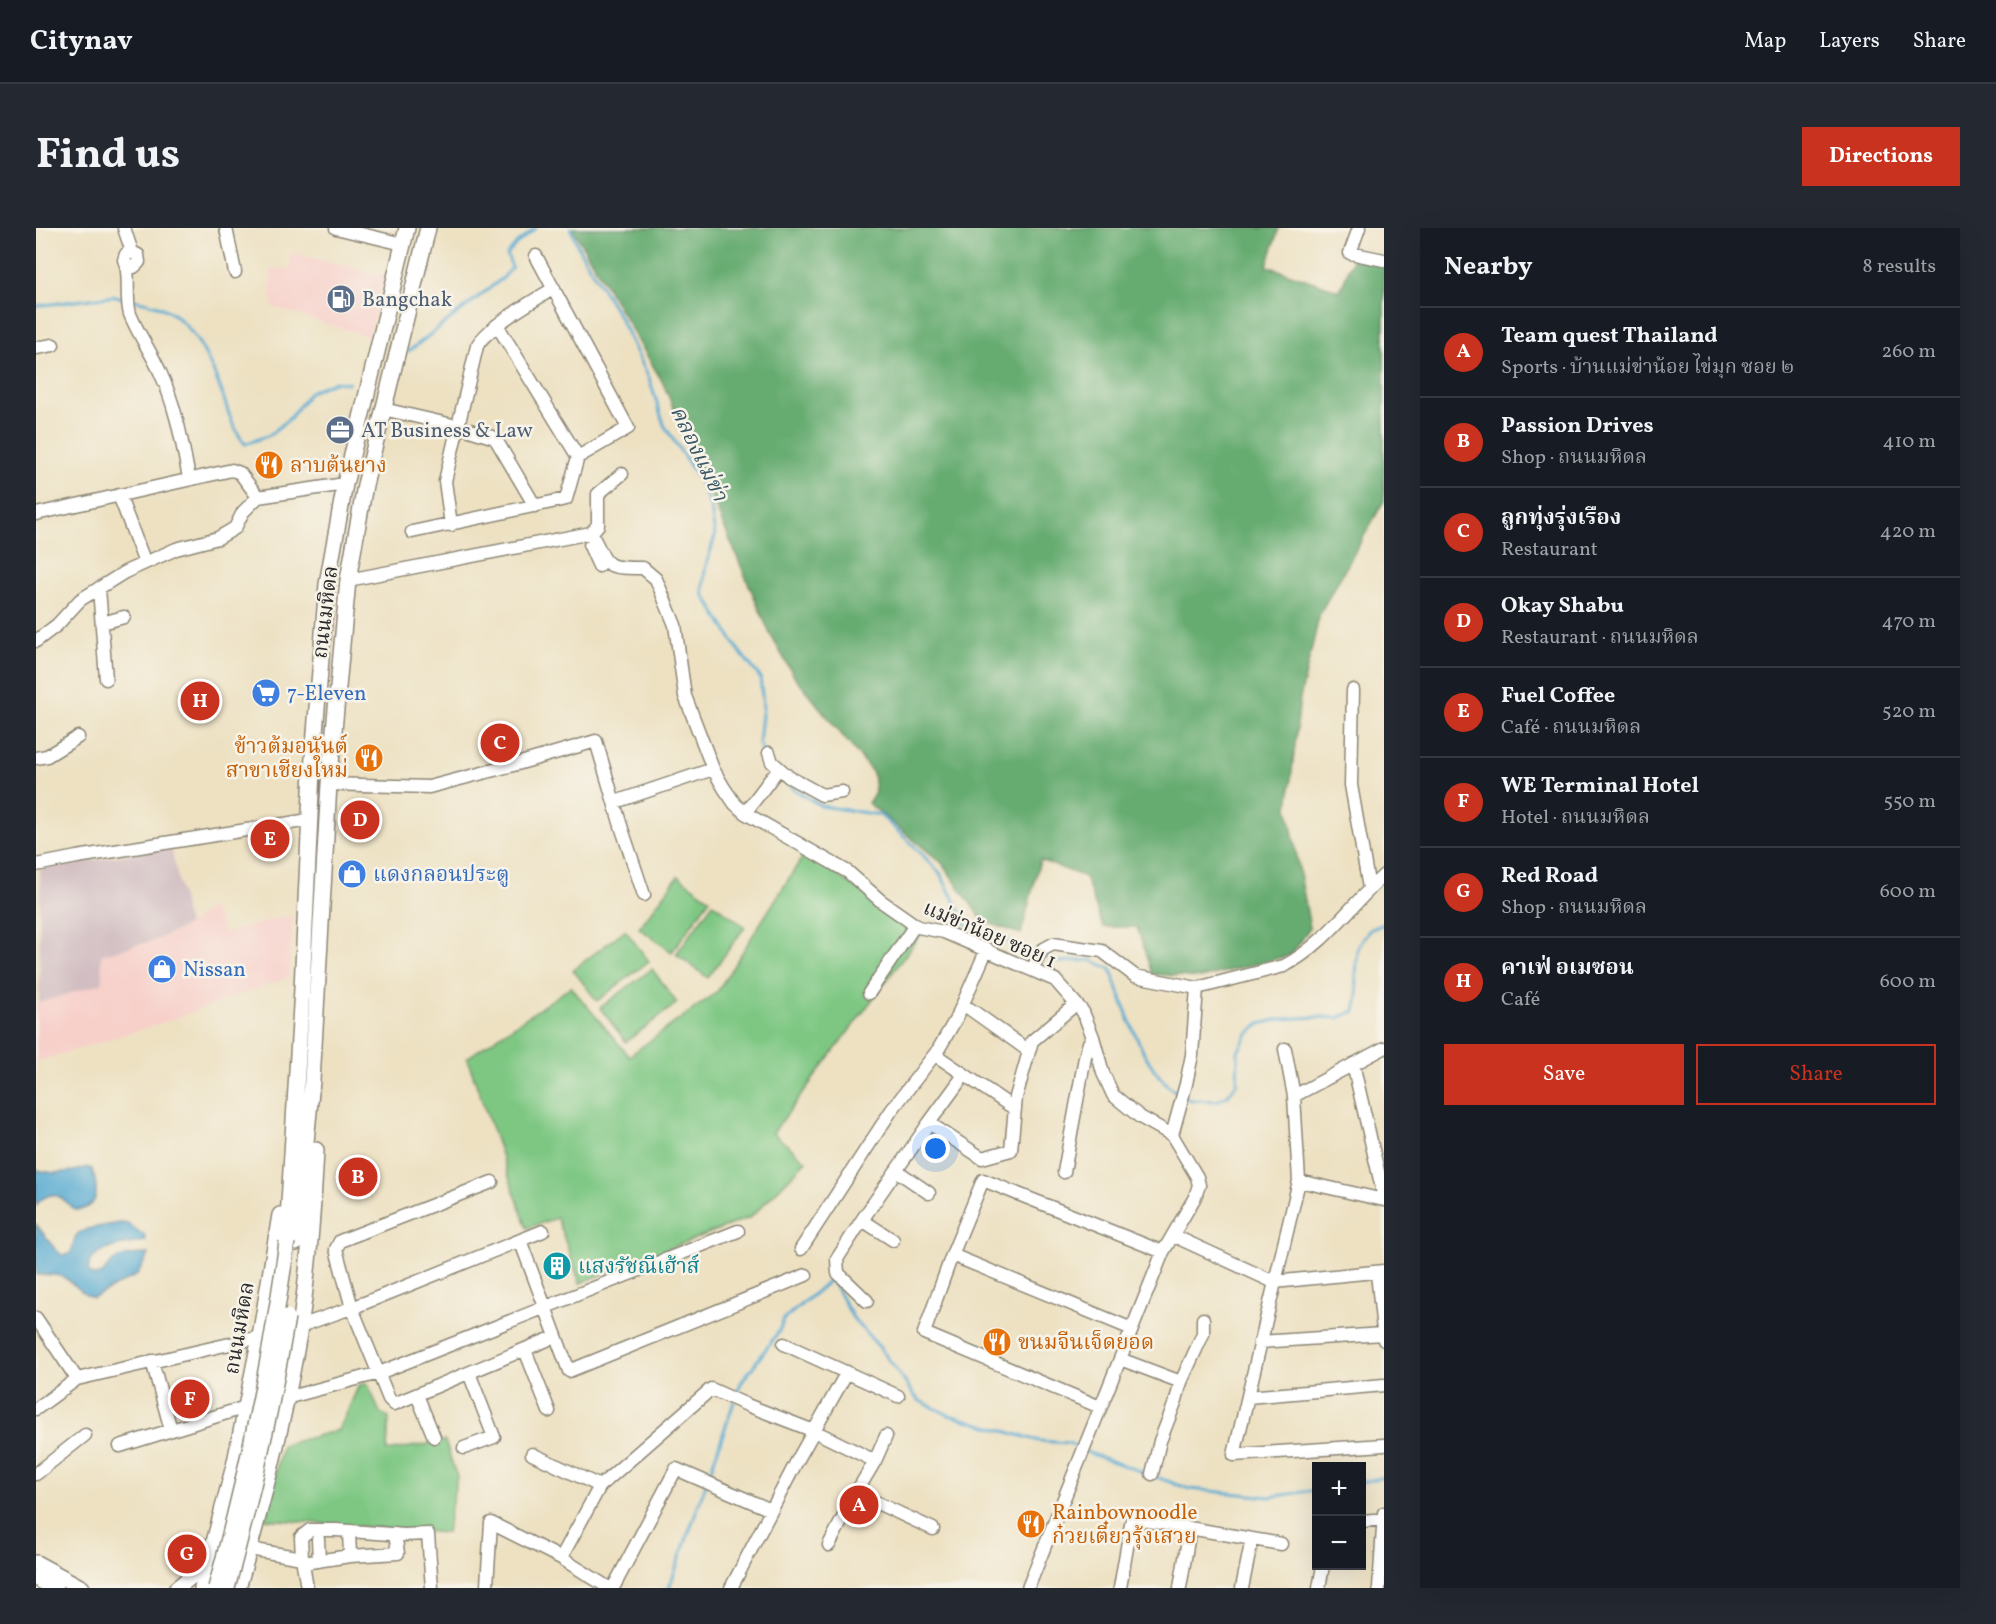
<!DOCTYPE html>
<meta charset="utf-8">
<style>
:root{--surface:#171b24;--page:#242831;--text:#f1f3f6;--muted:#9ea1a6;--line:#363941;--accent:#c8321e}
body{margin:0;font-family:Vollkorn,"Noto Serif Thai",serif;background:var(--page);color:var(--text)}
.controls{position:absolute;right:18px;bottom:18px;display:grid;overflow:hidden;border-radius:0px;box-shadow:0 6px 24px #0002}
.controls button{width:54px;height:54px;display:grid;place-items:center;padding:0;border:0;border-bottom:2px solid var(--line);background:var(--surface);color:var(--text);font:30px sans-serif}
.you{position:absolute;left:900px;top:921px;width:21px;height:21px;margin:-15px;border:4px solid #fff;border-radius:50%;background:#1a73e8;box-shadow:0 0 0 9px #1a73e833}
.badge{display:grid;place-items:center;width:39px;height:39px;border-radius:50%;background:var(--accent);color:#fff;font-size:20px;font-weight:700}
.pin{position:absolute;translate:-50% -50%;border:3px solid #fff;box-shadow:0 2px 6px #0006}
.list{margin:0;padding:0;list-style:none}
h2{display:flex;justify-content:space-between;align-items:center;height:78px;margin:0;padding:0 24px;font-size:26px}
h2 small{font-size:20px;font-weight:400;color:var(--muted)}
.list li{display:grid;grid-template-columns:39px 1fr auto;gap:18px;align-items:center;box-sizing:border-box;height:90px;padding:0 24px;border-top:2px solid var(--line)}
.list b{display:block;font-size:22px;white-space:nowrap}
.list p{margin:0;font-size:20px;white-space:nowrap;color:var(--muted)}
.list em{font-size:20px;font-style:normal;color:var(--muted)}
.actions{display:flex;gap:12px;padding:18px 24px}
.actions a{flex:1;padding:14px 0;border:2px solid var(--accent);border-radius:0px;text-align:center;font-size:21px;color:var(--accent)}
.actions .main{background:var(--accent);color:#fff}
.map{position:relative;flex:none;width:1348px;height:1360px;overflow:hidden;border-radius:0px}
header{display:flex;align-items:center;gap:36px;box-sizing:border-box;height:84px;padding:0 30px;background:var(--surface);border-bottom:2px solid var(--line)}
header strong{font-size:28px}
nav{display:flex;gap:33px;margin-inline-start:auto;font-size:21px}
.intro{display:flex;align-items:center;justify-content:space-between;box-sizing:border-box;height:144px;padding:0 36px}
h1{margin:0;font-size:42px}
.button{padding:15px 27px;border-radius:0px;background:var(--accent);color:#fff;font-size:21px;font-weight:700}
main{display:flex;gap:36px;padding:0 36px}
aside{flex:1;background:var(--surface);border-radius:0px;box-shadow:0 6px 24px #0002}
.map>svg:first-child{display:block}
.built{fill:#f7d0ca}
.industrial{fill:#d2bec2}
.green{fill:#7ec783;stroke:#547957;stroke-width:1.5}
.forest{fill:#66ac71;stroke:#486c4e;stroke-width:1.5}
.water{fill:#57aad2;stroke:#416a7e;stroke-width:1.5}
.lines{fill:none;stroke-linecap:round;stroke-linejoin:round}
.stream{stroke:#57aad2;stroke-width:3}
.minor-casing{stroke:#8c8676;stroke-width:15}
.major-casing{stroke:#8c8676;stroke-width:18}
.minor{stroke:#fff;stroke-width:12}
.major{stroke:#fff;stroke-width:15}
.major-bridge-casing{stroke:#8c8676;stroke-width:18;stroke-linecap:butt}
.major-bridge{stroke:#fff;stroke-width:15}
.labels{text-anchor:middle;stroke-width:5;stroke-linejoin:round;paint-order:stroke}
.service-label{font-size:21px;fill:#4e5e75;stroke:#f7f3e8;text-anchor:start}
.food-label{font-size:21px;fill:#c56008;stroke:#f7f3e8;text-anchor:start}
.street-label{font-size:21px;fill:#2b2b2b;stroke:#f7f3e8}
.shop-label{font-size:21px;fill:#366cbe;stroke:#f7f3e8;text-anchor:start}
.culture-label{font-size:21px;fill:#0d838f;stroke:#f7f3e8;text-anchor:start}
.water-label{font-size:22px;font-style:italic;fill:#3a5765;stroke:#f7f3e8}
</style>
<header>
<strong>Citynav</strong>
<nav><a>Map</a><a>Layers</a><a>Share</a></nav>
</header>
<div class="intro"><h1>Find us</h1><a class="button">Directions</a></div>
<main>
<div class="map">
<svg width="1348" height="1360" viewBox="0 0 1348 1360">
<rect width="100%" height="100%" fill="#f7f3e8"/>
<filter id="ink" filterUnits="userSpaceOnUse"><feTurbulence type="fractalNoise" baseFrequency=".0167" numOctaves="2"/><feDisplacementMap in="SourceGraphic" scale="12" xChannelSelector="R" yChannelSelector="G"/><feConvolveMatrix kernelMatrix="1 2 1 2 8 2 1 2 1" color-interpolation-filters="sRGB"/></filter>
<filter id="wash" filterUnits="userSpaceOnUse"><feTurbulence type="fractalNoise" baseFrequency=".008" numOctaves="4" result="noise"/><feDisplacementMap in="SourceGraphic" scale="24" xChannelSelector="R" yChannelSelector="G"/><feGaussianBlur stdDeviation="1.35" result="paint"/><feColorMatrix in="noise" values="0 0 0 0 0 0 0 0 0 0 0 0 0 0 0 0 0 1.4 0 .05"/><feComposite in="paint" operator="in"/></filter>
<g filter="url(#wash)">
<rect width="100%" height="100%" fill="#ede1c2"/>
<path class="built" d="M254 24 349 48 333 109 237 79 235 63V40L255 41Z
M176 678 189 705 247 689 257 688 253 749 132 793 0 834V776L66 755 65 727 122 711 152 697Z"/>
<path class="industrial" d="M135 619 152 697 122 711 65 727 66 755 3 775 4 641Z"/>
<path class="green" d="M769 625 886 705 737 905 770 933 715 989 544 1055 521 990 491 1000 431 830 535 759 593 828 681 764Z
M642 648 674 671 636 724 603 700Z
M677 675 709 699 672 750 640 726Z
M589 702 613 733 561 773 537 742Z
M616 741 641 775 590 814 564 780Z
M332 1156 344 1185 353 1189 351 1223 409 1213 421 1249 410 1305 229 1291 246 1217 303 1202 323 1157Z"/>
<path class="forest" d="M536 0H1243L1231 38 1304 63 1317 30 1348 38V273L1284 385 1264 470 1252 580 1274 700 1255 727 1165 750 1116 746 1101 699H1067L1049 649 1004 632 985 706 947 693 906 635 832 575 839 564 837 545 758 448 734 406 626 153Z"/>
<path class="water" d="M51 939 56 941C62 960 65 981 39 982 26 969 14 958 0 978V942L18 945 38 943Z
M85 995 92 996 109 1008 110 1013 77 1019 63 1025 54 1033 52 1043 58 1048 67 1046C75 1027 94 1026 113 1026L101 1047 57 1070C46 1066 39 1056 29 1050 21 1045 9 1047 0 1047V996L19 1021 26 1027 34 1026C38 1020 37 1013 40 1008 45 999 76 997 85 995Z"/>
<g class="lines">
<path class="stream" d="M534 0 544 23 584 90 613 150 628 197 662 250 675 280 679 308 669 341 667 365 703 423 724 449 727 477 723 515 728 527
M97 72C104 73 112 75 119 77 153 88 171 126 183 157 192 180 194 197 209 216L234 207 254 190 274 164 297 154 313 155
M0 78 79 68 87 70
M373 123 468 49 476 39 471 27 480 16 500 0
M741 548 759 562 785 578 844 587 876 616 904 645 931 697 1000 725
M1006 727 1022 734 1055 732 1075 741C1088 778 1108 847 1144 866
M1149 869 1155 872 1181 873 1192 867 1201 855 1202 823 1211 807 1224 796 1244 791 1283 789 1302 790 1319 783 1322 769 1320 747 1322 720 1333 702 1348 696
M700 1168 705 1155 743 1103 748 1091 795 1051 817 1090 844 1120 882 1172 913 1187 1003 1213 1033 1215 1044 1221
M1050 1224 1154 1261 1234 1269 1280 1262
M672 1250 698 1174
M1326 1254 1348 1249
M633 1360 670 1256"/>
</g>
</g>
<g filter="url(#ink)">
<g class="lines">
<g class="minor-casing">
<path id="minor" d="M88 0 96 24
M190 0 199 44
M300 0 367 16
M1323 0 1314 25 1348 32
M92 38 98 39 103 34 102 27 96 24 90 26 88 32C95 44 89 71 94 86 102 106 115 124 124 144 140 178 146 214 153 250
M461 97 542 229
M0 120 17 117
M347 181 421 198 459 210 499 278
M83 267 109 335
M0 286 196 242 204 245 222 269
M415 297 409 253 441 118C452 98 498 73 518 60
M376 304 530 271 542 229 592 200 500 28
M555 305C573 339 566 340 607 340L620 351 639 397 649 468 677 541 688 560 699 576 709 585 812 644 845 673 882 699 908 704 1019 752 1047 784 1057 809 1067 845 1077 867 1104 889 1136 907 1161 949 1163 957 1159 969 1127 1024 992 1360
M554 318 563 338
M312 352 555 305 562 297V266L586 246
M63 360 70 451
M66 395 88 389
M0 413 21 397 44 372 89 344 140 321 182 310 199 300 207 284 222 269 309 256
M1317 462 1315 557 1333 660
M733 525 736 534 753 549 786 567 806 564
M0 530 11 528 42 509
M293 556 393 559 481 536 560 513 585 598 608 667
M579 574 677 541
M709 585 743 540
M0 637 41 629 273 592
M996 742 1006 722 1017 716 1066 723 1099 748 1161 760 1248 738C1287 718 1316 676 1348 647
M833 765 879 697
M934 781 993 823
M1249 821 1258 868 1263 953 1198 1227 1348 1217
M904 830 979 881
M1317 836 1348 969
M1258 868 1348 820
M893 895 928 847
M1136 907 1150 856 1156 827 1161 760
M861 943 893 965
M1028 944 1049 829 1053 815 1057 809
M1263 953 1348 972
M456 954 304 1013 300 1021 316 1080 353 1171 358 1176 511 1112
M826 992 857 1012
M1138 1008 1238 1054 1348 1043
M484 1012 533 1143 770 1047
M765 1021 855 883 902 822 921 789 951 721
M916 1027 1096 1101
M1341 1045 1348 1112
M831 1073 802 1045 801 1031 826 992 893 895 946 930 975 922 980 869 996 813 1040 776
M0 1090 41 1151
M264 1098 321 1078 507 1003
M1224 1114 1347 1106
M748 1116 862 1168
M489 1122 513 1183
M1084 1131 1145 1154
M116 1133 135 1202
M381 1167 398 1209
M1212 1169 1348 1157
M250 1170 343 1145 702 1003
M1064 1179 888 1105 916 1027 947 952 1127 1024
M0 1181 41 1151 224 1109
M84 1218 210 1179
M428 1220 458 1209 433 1145
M496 1226 564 1258
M0 1246 49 1207
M1116 1246 1124 1213 1140 1172 1145 1154 1167 1106V1091
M820 1265 839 1233 850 1208
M1326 1293 1348 1291
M313 1303 314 1328
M282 1311 283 1333
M793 1317 820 1265 897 1301
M213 1321 266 1330
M525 1330 564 1258 675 1161 711 1177 778 1203 839 1233
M267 1335 314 1328 362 1325 359 1306
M451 1357 455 1295 525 1330 573 1360
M271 1360 266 1330 265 1309 274 1302H300L368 1307 392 1306 396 1360
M577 1360 640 1241 735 1282
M695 1360 761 1233 811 1144
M1084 1360 1096 1290 1245 1316
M1144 1360 1154 1300
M1206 1360 1216 1311
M1283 1360 1287 1338
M1343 1360 1348 1285"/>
</g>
<g class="major-casing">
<path id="major" d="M251 1008 266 761 276 542 291 356 309 256 371 0
M260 1015 276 853 293 556 312 352 329 257 392 0
M0 1335 46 1360
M0 1350 19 1360
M141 1360 156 1348 172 1331
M166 1360 199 1234 224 1109 244 987
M202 1360C227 1274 250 1187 264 1099 273 1040 277 981 280 922"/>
</g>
<use href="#minor" class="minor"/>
<use href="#major" class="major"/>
<g class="major-bridge-casing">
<path id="major-bridge" d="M180 1360C211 1246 235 1131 251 1014
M191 1360C215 1271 236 1180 251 1089"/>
</g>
<use href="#major-bridge" class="major-bridge"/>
</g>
</g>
<defs>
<g id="fuel-disc" transform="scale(1.5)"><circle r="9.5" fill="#5c6f8a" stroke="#f7f3e8"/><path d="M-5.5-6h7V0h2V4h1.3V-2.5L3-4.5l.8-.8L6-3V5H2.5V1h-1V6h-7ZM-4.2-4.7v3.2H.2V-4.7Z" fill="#fff"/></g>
<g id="office-disc" transform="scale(1.5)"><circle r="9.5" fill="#5c6f8a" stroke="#f7f3e8"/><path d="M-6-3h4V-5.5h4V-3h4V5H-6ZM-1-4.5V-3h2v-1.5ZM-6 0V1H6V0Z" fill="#fff"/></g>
<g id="restaurant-disc" transform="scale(1.5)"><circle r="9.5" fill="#e8710a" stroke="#f7f3e8"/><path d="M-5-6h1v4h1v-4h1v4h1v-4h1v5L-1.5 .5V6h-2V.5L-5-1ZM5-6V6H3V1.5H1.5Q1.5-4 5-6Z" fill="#fff"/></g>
<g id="supermarket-disc" transform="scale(1.5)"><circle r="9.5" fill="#3f7fe0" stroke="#f7f3e8"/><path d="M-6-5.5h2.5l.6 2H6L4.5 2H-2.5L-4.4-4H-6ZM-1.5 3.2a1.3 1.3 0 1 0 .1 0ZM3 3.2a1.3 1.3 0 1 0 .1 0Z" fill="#fff"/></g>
<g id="shop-disc" transform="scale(1.5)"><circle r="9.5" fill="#3f7fe0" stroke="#f7f3e8"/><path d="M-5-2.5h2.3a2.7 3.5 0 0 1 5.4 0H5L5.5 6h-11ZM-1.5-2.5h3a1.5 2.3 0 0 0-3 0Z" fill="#fff"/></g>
<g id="building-disc" transform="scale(1.5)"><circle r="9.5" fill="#0f9aa8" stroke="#f7f3e8"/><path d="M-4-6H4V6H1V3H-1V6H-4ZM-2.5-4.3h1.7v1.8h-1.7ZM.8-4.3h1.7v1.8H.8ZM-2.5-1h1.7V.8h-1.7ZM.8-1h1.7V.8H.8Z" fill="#fff"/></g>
</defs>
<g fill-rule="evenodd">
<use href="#fuel-disc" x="305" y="71"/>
<use href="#office-disc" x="304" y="202"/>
<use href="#restaurant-disc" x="233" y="237"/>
<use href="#supermarket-disc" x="230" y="465"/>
<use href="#restaurant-disc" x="333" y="530"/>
<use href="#shop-disc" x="316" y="646"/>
<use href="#shop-disc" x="126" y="741"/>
<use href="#building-disc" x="521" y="1038"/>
<use href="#restaurant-disc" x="961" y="1114"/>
<use href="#restaurant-disc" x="995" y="1296"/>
</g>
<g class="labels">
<g class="service-label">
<text x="326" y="78">Bangchak</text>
<text x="325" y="209">AT Business &amp; Law</text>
</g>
<g class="food-label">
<text x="254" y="244">ลาบต้นยาง</text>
<text x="312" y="525" text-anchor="end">ข้าวต้มอนันต์<tspan x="312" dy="24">สาขาเชียงใหม่</tspan></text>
<text x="982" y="1121">ขนมจีนเจ็ดยอด</text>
<text x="1016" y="1291">Rainbownoodle<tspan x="1016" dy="24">ก๋วยเตี๋ยวรุ้งเสวย</tspan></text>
</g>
<g class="street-label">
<text transform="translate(289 384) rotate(-83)" y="7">ถนนมหิดล</text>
<text transform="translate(954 706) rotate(23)" y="7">แม่ข่าน้อย ซอย 1</text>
<text transform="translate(203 1100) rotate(-80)" y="7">ถนนมหิดล</text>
</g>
<g class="shop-label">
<text x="251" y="472">7-Eleven</text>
<text x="337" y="653">แดงกลอนประตู</text>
<text x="147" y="748">Nissan</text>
</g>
<g class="culture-label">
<text x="542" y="1045">แสงรัชณีเฮ้าส์</text>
</g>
<g class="water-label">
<text transform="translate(664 225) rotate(64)" y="8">คลองแม่ข่า</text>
</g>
</g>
</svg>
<div class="controls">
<button>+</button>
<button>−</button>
</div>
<div class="you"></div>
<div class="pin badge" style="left:823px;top:1277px">A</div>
<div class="pin badge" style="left:322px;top:949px">B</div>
<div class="pin badge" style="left:464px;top:515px">C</div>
<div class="pin badge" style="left:324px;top:592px">D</div>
<div class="pin badge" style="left:234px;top:611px">E</div>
<div class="pin badge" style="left:154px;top:1171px">F</div>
<div class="pin badge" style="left:151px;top:1326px">G</div>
<div class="pin badge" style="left:164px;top:473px">H</div>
</div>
<aside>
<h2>Nearby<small>8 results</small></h2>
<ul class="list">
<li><span class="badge">A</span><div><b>Team quest Thailand</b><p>Sports · บ้านแม่ข่าน้อย ไข่มุก ซอย ๒</p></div><em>260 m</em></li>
<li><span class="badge">B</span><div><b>Passion Drives</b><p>Shop · ถนนมหิดล</p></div><em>410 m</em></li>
<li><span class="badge">C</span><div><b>ลูกทุ่งรุ่งเรือง</b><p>Restaurant</p></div><em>420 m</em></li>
<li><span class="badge">D</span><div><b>Okay Shabu</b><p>Restaurant · ถนนมหิดล</p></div><em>470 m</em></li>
<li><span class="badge">E</span><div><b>Fuel Coffee</b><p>Café · ถนนมหิดล</p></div><em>520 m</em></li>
<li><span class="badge">F</span><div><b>WE Terminal Hotel</b><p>Hotel · ถนนมหิดล</p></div><em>550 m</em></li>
<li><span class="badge">G</span><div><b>Red Road</b><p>Shop · ถนนมหิดล</p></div><em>600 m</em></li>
<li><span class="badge">H</span><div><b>คาเฟ่ อเมซอน</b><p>Café</p></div><em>600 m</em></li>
</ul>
<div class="actions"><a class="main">Save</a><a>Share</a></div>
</aside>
</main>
